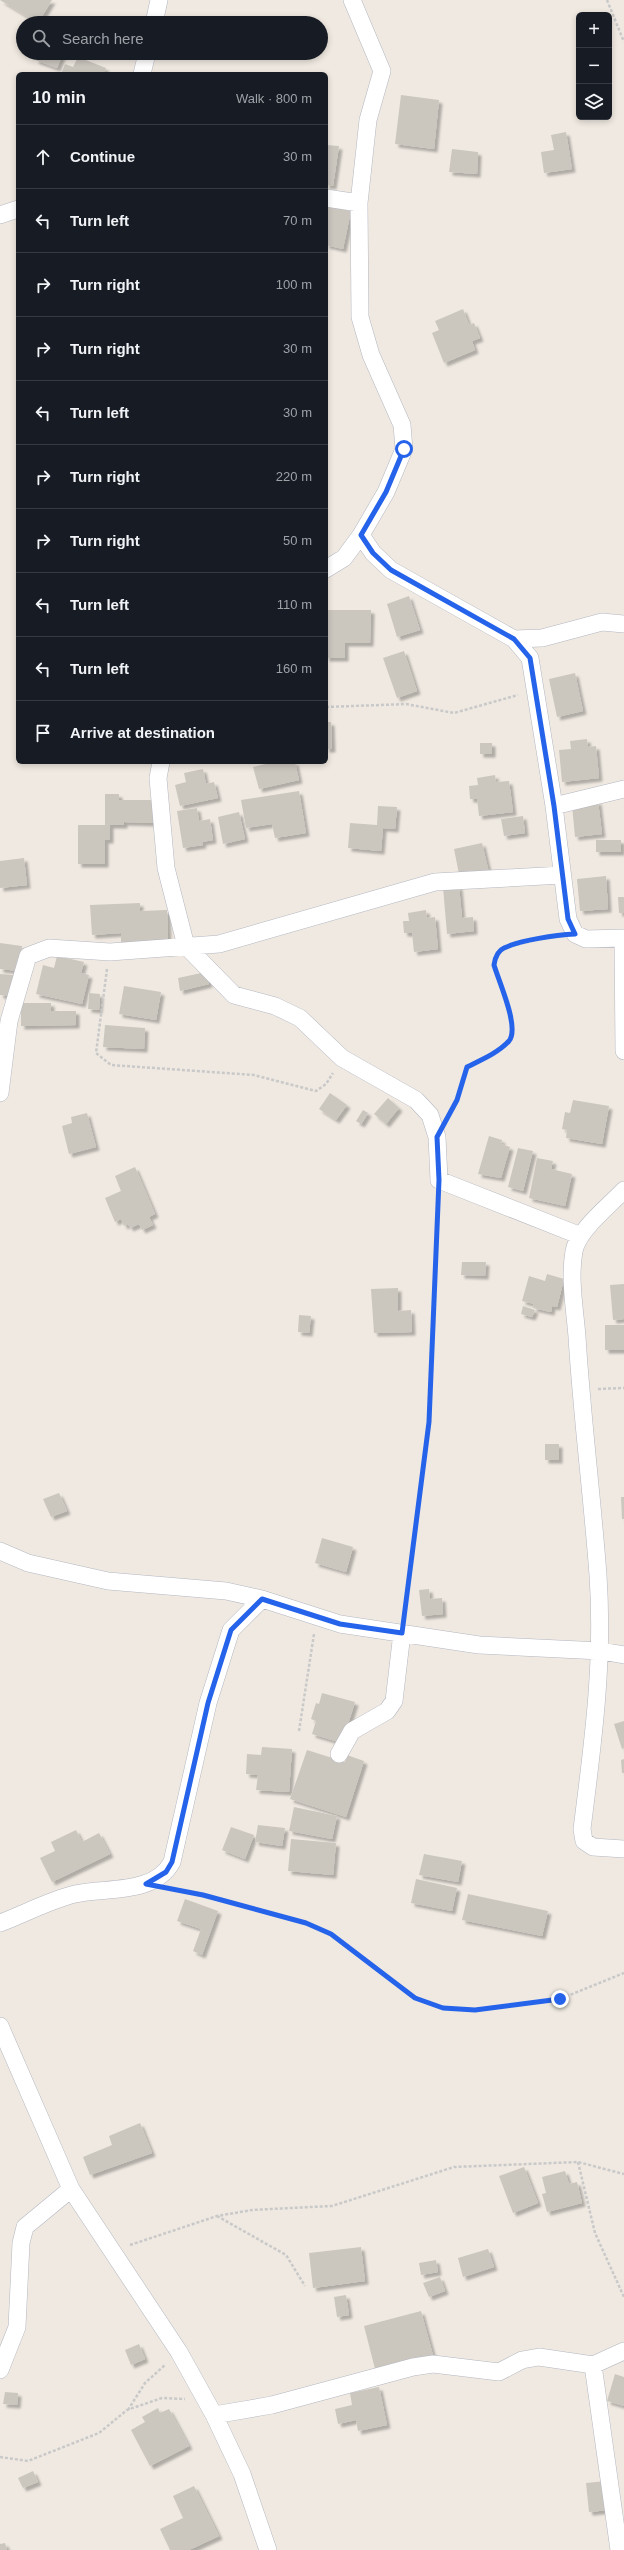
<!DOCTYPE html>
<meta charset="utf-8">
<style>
:root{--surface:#171b24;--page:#242831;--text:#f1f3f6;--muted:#9ea1a6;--line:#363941}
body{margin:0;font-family:Arial,sans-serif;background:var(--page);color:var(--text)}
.controls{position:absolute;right:12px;top:12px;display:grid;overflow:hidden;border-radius:6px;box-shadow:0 2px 6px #0003}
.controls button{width:36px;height:36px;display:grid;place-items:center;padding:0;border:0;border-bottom:1px solid var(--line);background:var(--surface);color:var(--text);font:20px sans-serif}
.stop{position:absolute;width:12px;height:12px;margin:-9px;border:3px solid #2563eb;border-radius:50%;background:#fff}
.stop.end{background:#2563eb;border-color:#fff;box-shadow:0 1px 4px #0008}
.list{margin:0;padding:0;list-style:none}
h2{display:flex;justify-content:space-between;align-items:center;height:52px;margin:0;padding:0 16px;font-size:17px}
h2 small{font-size:13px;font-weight:400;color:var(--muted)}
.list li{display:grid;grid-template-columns:26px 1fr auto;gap:12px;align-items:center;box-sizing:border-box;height:64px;padding:0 16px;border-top:1px solid var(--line)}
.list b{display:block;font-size:15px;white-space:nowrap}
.list em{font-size:13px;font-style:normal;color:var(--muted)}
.icon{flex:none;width:22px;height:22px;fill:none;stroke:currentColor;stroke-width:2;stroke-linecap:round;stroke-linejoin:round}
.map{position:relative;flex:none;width:624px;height:2550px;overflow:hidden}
.search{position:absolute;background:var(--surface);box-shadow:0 2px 6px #0003;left:16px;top:16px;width:312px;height:44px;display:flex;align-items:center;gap:10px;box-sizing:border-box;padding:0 14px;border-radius:22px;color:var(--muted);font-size:15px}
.panel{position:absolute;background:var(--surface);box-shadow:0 2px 6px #0003;left:16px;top:72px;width:312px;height:692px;border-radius:6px}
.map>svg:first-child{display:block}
.building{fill:#cbc7bf;filter:url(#shadow)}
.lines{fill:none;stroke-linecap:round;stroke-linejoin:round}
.street-casing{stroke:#b4b7c1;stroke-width:18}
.path{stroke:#c9c9c9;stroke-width:2.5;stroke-dasharray:3 2;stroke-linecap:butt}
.street{stroke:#fff;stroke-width:17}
.route{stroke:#2563eb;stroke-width:5}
</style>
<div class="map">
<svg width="624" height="2550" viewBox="0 0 624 2550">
<defs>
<filter id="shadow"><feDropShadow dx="3.5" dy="3.5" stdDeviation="1" flood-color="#0004"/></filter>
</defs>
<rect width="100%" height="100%" fill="#efe9e1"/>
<path class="building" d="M0 0H52L38 23Z
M23 38V51L18 49Z
M28 53H63L57 68 35 60 37 56Z
M78 57 106 68 104 74H61L65 64 73 67Z
M401 95 439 100 434 149 395 144Z
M566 132 572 169 544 173 541 152 554 150 551 135Z
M326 145 339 146 333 186 326 185Z
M452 149 478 152 477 174 449 172Z
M326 206 351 211 343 249 326 245Z
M463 309 469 325 474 323 480 338 472 341 475 350 444 363 432 333 439 330 435 321Z
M409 596 420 630 397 637 387 604Z
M326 610H371L370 643H345V658H326Z
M404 651 417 691 397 698 383 658Z
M575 673 583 711 557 717 549 679Z
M326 722H331L332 749H326Z
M587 739 588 747 596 746 599 778 562 782 559 750 571 749 570 741Z
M480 743H492V754H480Z
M274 762H295L299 780 259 789 253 767Z
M203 769 206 784 214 782 218 798 180 806 175 785 186 782 184 773Z
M495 775 496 782 509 781 513 812 479 816 477 799H470L469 786 478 785 477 778Z
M299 791 306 833 275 838 272 824 246 828 241 800Z
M105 794H119V800H157L158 823 124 822V825H110V840H105V864H78V825H105Z
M598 801 602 834 575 837 572 805Z
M378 806 397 807 395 829 383 828 381 851 348 848 350 823 377 825Z
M197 808 199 821 210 819 213 840 202 842 203 845 183 848 177 811Z
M239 812 245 839 223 844 218 817Z
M523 816 525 833 504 836 501 819Z
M596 840H621V852H596Z
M482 843 489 873 460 879 454 849Z
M24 858 27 885 0 888V861Z
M606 876 608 909 580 911 577 879Z
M459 886 462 918 473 917 474 931 447 934 443 887Z
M618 897H624V913H619Z
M140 903V911L167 910 168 942 121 944V933L92 935 90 905Z
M426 910 427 918 435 917 438 949 414 952 412 933H404L403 921H409L408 913Z
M0 943 22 946 19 971 0 969Z
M57 956 84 962 81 973 89 975 82 1004 36 994 43 965 54 968Z
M206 972 209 984 180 991 178 978Z
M0 974 14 975 12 996 0 995Z
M124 986 161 992 156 1020 119 1014Z
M89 993 100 994 99 1010 88 1009Z
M21 1003H51V1011H76V1025L21 1026Z
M105 1025 145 1028 144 1049 103 1047Z
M330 1093 347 1105 336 1120 319 1109Z
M388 1098 399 1108 386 1124 374 1114Z
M573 1100 609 1106 602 1144 566 1138 567 1130 562 1129 565 1112 570 1113Z
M363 1110 368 1113 361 1124 356 1121Z
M87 1113 96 1147 69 1154 62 1126 72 1123 71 1117Z
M489 1136 502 1140 501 1144 510 1147 501 1178 478 1174Z
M518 1148 533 1151 523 1191 508 1187Z
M537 1158 553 1161 551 1169 572 1174 565 1206 529 1198Z
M135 1167 155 1214 149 1217 153 1225 142 1230 139 1224 130 1228 128 1224 124 1226 121 1219 115 1222 105 1198 121 1191 115 1176Z
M462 1262H486L485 1276 461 1275Z
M547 1274 564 1279 557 1307 552 1306 551 1312 533 1308 534 1304 522 1301 529 1276 545 1281Z
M624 1284V1319L613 1320 610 1285Z
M398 1288V1311L411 1310 412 1332 374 1333 371 1289Z
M523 1306 535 1310 532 1317 521 1314Z
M299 1315 311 1316 309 1333 298 1332Z
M605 1325H624V1350H605Z
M545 1444H559V1460H545Z
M59 1493 67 1511 51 1517 43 1499Z
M621 1497H624V1519H622Z
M322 1538 353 1547 346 1572 315 1563Z
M429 1589 430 1599 442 1598 443 1614 422 1616 419 1590Z
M322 1693 355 1702 342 1743 312 1734 316 1721 311 1719 316 1703 319 1704Z
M624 1721V1748L622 1749 614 1724Z
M262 1747 292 1749 289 1792 256 1790 258 1775 246 1774 247 1754 261 1755Z
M307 1750 345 1762 347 1755 364 1761 346 1817 290 1799Z
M624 1759V1773H622L621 1760Z
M294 1807 337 1816 332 1839 289 1831Z
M258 1825 285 1828 282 1846 255 1842Z
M231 1827 254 1835 245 1859 222 1850Z
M76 1830 82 1842 99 1833 110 1854 52 1882 40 1858 55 1851 51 1842Z
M291 1839 336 1843 333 1875 288 1871Z
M424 1854 462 1861 458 1882 419 1875Z
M416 1879 457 1888 452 1911 411 1903Z
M468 1894 548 1911 542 1936 462 1920Z
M185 1899 218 1911 202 1955 193 1951 201 1929 177 1921Z
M140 2123 152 2153 90 2175 83 2157 112 2145 109 2136Z
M524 2167 538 2203 513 2213 499 2176Z
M565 2171 569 2184 577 2182 582 2203 547 2212 542 2194 546 2193 542 2177Z
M361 2247 365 2281 313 2288 309 2253Z
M488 2249 494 2267 463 2277 458 2258Z
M436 2260 438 2272 421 2275 419 2263Z
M440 2277 445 2291 429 2297 423 2283Z
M346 2295 349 2315 337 2317 334 2297Z
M421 2311 434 2359 375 2369 364 2326Z
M139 2344 145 2359 131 2365 125 2350Z
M615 2374 624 2377V2406L607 2401Z
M379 2387 387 2425 358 2431 356 2420 338 2424 335 2409 352 2405 350 2393Z
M5 2392 18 2393 17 2405 3 2404Z
M158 2408 160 2413 169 2409 189 2446 150 2466 131 2430 145 2422 142 2417Z
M33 2471 38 2482 23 2488 18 2478Z
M606 2481 609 2510 589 2512 586 2483Z
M194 2486 219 2536 189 2550H170L160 2529 183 2518 173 2496Z
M5 2543 7 2550H0V2544Z"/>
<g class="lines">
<g class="street-casing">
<path id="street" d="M154 23 159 0
M142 74 147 53
M326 198 359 203
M0 215 18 209
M361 535 373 553 391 570 514 639 530 658 554 806 568 919 575 934 586 939 624 938
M326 569 344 558 361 535 386 492 404 449 402 425 371 355 360 317 359 203 368 120 382 71 352 0
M514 639 542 638 602 622 624 624
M161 762 158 778 166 868 186 946 234 995 275 1006 300 1018 342 1058 416 1100 430 1115 437 1137 439 1180 581 1236
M554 806 624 789
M623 939 624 1051
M0 1093 9 1021 28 956 49 948 110 952 219 944 435 882 562 875
M624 1190C609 1206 578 1230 574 1251 569 1279 575 1310 577 1337 582 1417 592 1495 598 1575 604 1662 593 1742 582 1829L584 1841 593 1847 624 1849
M0 1551 28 1563 108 1581 226 1591 262 1599 340 1624 479 1645 601 1651 624 1655
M339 1754 352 1731 387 1711 394 1701 402 1633
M0 1923C24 1914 50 1900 75 1894 107 1887 154 1895 172 1862L208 1703 231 1630 262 1599
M0 2026 71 2189 179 2352 214 2415 242 2474 268 2550
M593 2365 619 2550
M0 2370 17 2327 21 2243 25 2227 71 2189
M214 2415 272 2405 413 2367 433 2364 499 2372 522 2360 539 2357 593 2365 624 2351"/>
</g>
<path class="path" d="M607 0 624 42
M326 707 406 704 454 713 518 695
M107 969 96 1053 111 1065 254 1075 316 1091 326 1084 333 1073
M449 1115 457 1100 467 1067C481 1060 498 1054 509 1041 520 1028 499 982 494 965L495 956 503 948 557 935
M598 1389 624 1388
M404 1616 429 1422 438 1198
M299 1731 314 1634
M172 1889 203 1895 306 1923 331 1934 415 1997 443 2008 475 2010 560 1999 624 1973
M578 2162 595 2233 624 2297
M217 2216 286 2255 305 2286
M130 2245 217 2216 252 2210 332 2206 454 2167 578 2162 624 2174
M128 2410 145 2383 165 2365
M0 2457 28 2461 99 2433 127 2410 162 2398 185 2399"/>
<use href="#street" class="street"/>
</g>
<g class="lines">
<path class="route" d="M404 449 386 492 361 535 373 553 391 570 514 639 530 658 554 806 568 919 575 934C556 935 521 940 504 948 497 951 495 958 494 965 499 982 520 1028 509 1041 498 1053 481 1060 467 1067L457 1100 437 1137 439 1180 429 1422 402 1633 340 1624 262 1599 231 1630 208 1703 172 1862 166 1872 146 1884 203 1895 306 1923 331 1934 415 1998 443 2008 475 2010 560 1999"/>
</g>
</svg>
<div class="controls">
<button>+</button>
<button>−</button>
<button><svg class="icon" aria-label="layers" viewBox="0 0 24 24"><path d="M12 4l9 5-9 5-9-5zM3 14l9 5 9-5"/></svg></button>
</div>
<div class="stop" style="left:404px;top:449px"></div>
<div class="stop end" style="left:560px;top:1999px"></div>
<div class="search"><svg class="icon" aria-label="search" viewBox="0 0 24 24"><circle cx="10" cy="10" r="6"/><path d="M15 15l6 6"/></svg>Search here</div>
<section class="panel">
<h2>10 min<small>Walk · 800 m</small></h2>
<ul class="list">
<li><svg class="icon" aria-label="ahead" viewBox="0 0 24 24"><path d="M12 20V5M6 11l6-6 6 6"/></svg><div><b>Continue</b></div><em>30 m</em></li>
<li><svg class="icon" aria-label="left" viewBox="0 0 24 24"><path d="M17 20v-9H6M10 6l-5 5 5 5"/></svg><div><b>Turn left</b></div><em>70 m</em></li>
<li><svg class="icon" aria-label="right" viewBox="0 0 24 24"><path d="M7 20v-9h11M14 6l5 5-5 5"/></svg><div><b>Turn right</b></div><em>100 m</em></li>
<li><svg class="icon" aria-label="right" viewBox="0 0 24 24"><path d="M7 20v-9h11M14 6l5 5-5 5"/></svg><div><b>Turn right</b></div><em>30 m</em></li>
<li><svg class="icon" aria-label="left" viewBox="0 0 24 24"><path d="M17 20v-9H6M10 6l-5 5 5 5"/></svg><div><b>Turn left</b></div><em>30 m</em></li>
<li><svg class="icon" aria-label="right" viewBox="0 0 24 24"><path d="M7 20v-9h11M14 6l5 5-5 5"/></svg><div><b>Turn right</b></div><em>220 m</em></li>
<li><svg class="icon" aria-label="right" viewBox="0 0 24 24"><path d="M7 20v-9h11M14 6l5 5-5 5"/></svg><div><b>Turn right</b></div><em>50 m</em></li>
<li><svg class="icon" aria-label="left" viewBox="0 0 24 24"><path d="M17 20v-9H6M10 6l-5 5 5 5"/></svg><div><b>Turn left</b></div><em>110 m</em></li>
<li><svg class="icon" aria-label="left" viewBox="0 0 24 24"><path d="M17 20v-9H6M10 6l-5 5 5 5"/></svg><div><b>Turn left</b></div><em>160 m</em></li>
<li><svg class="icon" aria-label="arrive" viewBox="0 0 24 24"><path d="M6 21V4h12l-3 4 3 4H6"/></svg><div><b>Arrive at destination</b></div></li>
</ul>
</section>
</div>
